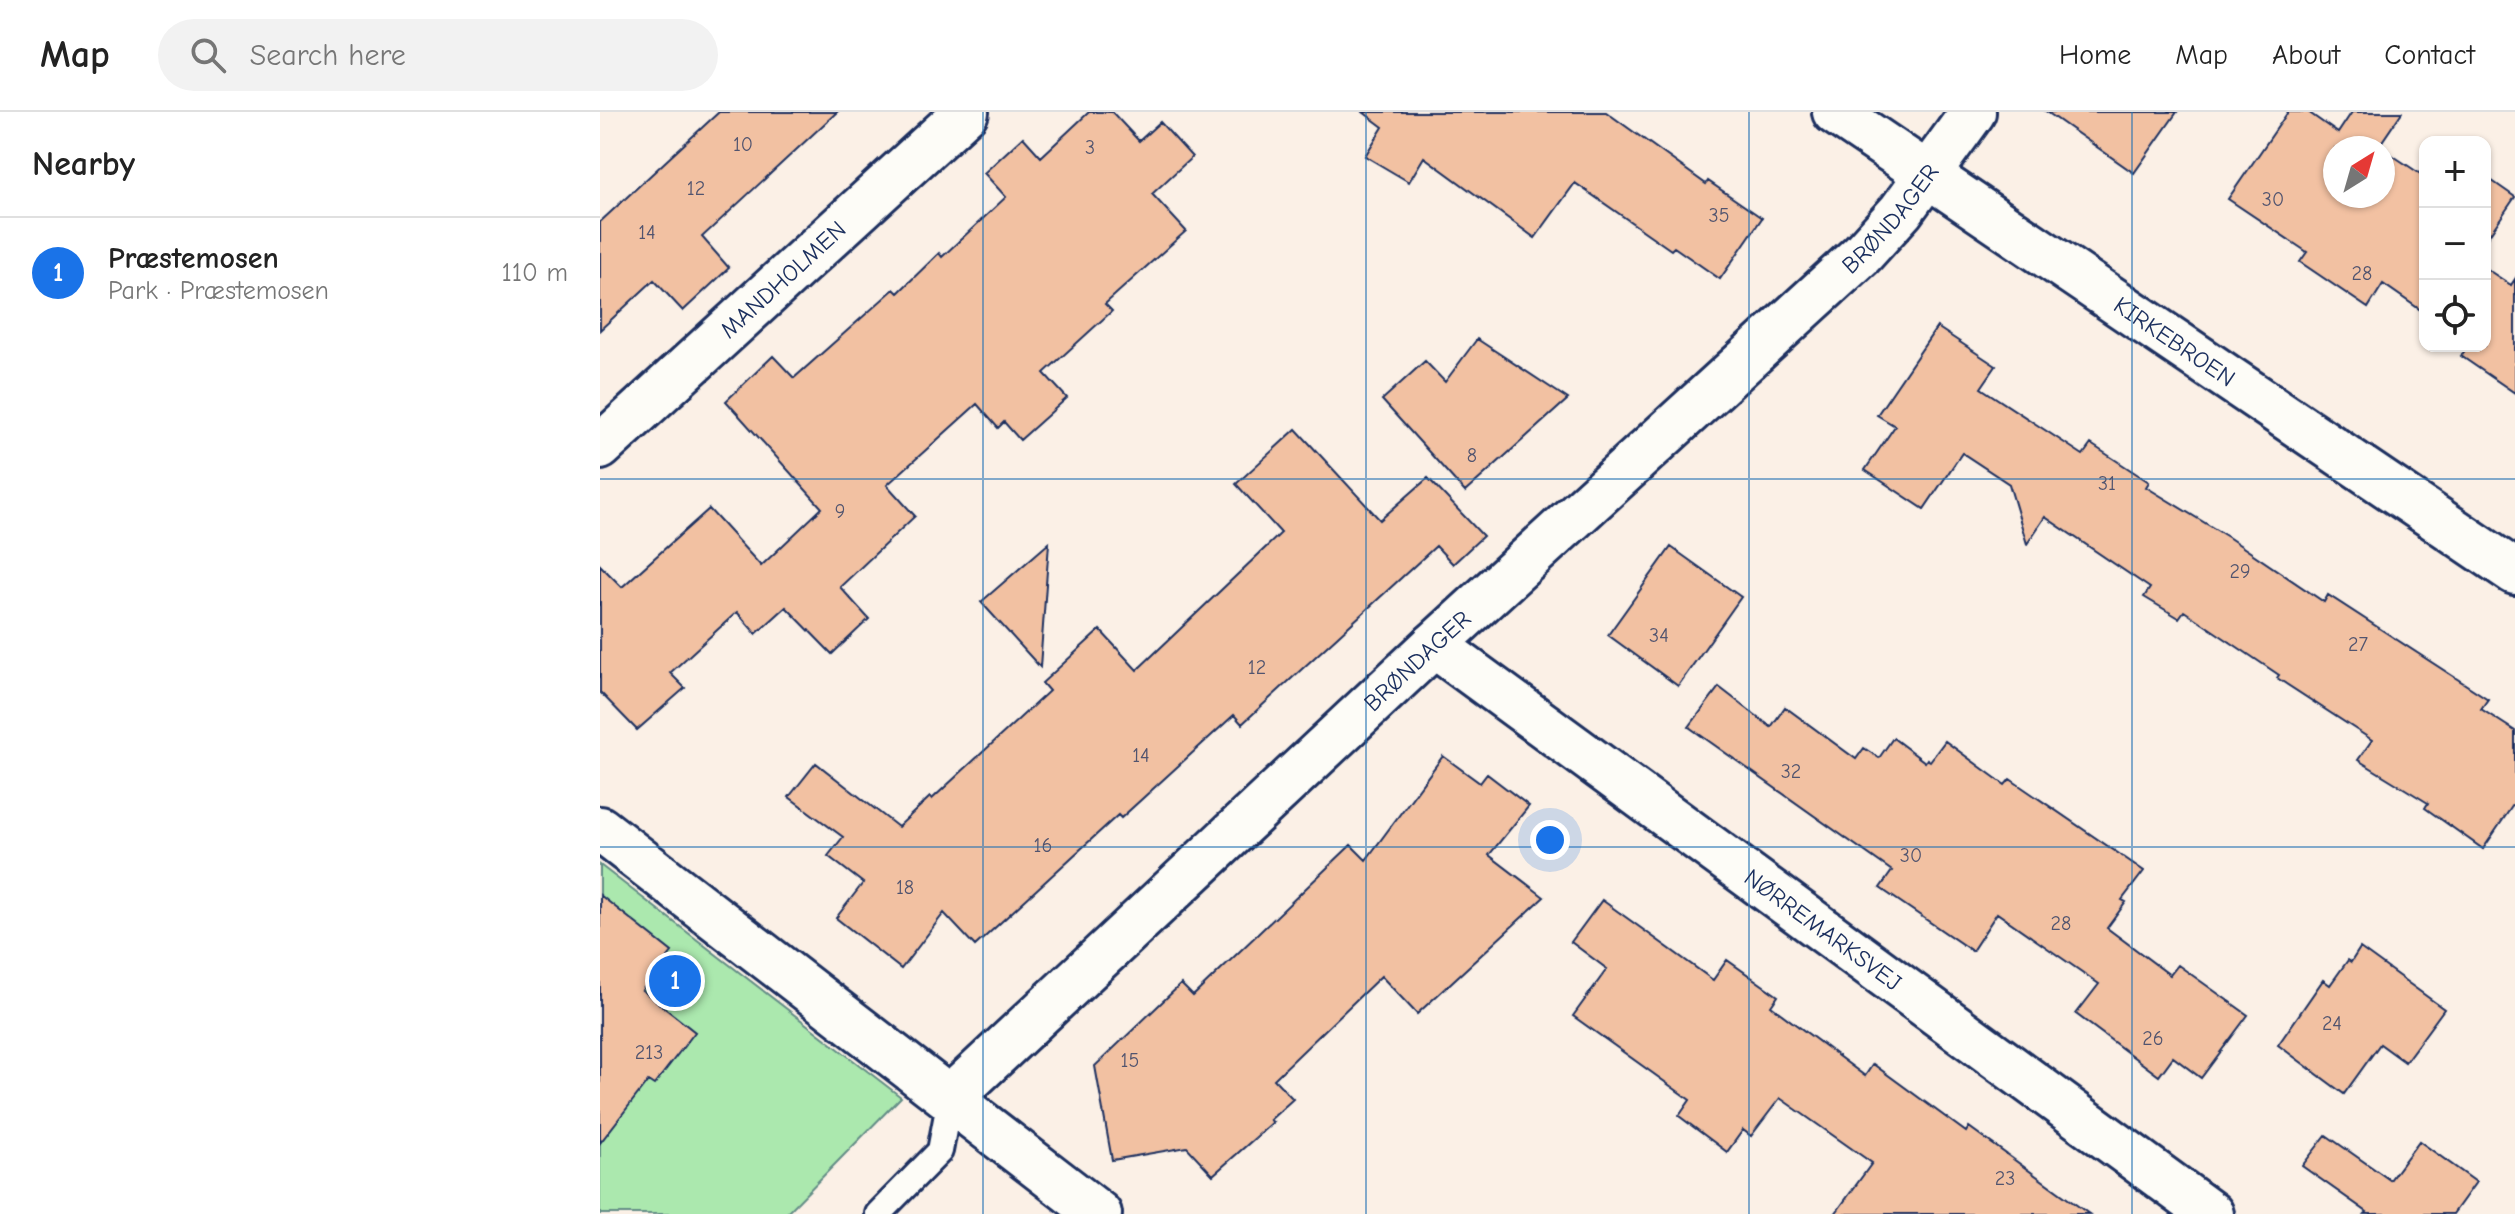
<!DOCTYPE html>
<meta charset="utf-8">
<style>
:root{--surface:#fff;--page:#f2f2f2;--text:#222;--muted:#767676;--line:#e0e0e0;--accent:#1a73e8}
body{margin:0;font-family:"Comic Neue",sans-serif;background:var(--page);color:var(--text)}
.controls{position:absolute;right:24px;top:24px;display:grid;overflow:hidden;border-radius:16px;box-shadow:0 2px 6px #0004}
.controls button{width:72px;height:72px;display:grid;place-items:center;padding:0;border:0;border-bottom:2px solid var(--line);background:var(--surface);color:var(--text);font:40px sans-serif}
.compass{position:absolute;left:1723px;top:24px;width:72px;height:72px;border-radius:50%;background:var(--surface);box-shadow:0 2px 6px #0004;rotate:37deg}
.you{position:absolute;left:950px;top:728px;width:28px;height:28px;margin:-20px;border:6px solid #fff;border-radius:50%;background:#1a73e8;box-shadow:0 0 0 12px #1a73e833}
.badge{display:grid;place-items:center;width:52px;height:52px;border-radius:50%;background:var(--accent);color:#fff;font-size:26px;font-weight:700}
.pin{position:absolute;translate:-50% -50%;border:4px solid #fff;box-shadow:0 2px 8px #0006}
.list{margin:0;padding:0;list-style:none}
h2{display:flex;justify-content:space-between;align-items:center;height:104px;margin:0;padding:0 32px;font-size:34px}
h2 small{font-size:26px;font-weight:400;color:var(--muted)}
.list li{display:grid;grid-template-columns:52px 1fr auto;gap:24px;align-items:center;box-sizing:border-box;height:112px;padding:0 32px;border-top:2px solid var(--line)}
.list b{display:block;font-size:30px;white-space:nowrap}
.list p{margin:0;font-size:26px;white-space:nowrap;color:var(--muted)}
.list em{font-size:26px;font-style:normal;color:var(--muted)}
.icon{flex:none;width:44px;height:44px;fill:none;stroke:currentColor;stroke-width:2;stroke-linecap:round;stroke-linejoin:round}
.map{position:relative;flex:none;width:1915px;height:1102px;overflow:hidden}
header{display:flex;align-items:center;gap:48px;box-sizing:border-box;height:112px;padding:0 40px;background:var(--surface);border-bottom:2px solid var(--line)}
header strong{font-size:38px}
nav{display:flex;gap:44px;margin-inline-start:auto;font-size:28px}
.search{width:560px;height:72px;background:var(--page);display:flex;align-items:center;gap:20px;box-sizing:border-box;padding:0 28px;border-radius:44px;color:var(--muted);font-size:30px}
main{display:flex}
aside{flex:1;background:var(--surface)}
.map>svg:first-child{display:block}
.green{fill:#abe8ae;stroke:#638c86;stroke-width:2}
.building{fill:#f2c1a2;stroke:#1b2f5e;stroke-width:2}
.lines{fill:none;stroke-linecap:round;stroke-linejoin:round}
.service-casing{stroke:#1b2f5e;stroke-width:30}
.minor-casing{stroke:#1b2f5e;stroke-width:50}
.service{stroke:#fdfcf7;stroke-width:24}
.minor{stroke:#fdfcf7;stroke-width:44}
.grid{fill:none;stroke:#1f6fb2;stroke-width:2;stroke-opacity:0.55}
.labels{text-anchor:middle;stroke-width:8;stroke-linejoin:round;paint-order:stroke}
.number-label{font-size:20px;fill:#51546f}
.street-label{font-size:24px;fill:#1b2f5e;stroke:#fdfcf7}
</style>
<header>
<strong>Map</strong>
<div class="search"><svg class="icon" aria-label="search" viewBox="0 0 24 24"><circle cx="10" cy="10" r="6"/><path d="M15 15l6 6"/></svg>Search here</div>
<nav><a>Home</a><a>Map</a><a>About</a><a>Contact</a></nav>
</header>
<main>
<aside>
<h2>Nearby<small></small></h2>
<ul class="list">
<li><span class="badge">1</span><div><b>Præstemosen</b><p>Park · Præstemosen</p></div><em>110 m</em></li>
</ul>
</aside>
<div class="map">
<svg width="1915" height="1102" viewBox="0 0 1915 1102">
<rect width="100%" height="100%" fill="#fbf0e6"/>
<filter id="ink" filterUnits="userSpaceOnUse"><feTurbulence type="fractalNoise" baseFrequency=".0125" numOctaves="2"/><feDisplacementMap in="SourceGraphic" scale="16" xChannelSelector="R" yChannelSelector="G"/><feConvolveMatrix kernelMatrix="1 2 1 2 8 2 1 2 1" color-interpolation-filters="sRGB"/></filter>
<g filter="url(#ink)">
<path class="green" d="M0 753 301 985 186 1102H0Z"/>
<path class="building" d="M119 0H237L102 125 129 156 83 199 54 168 0 218V110Z
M489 0H512L539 29 560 10 592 45 552 82 586 119 505 192 512 199 444 261 467 286 420 328 404 310 398 316 377 292 287 373 315 404 240 475 269 507 232 542 186 495 156 522 137 500 70 561 85 576 37 618 0 580V453L22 475 109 397 161 454 222 396 126 289 173 244 194 266 294 177 298 181 339 141 342 145 406 85 384 61 423 25 441 45Z
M763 0H1006L1106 72 1108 69 1162 106 1120 167 1074 135 1071 138 975 71 935 126 824 45 809 70 765 44 783 15Z
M1447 0H1577L1534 61Z
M1688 0H1708L1738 21 1752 0H1802L1779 34 1781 36H1735V84H1783V37L1825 65V201L1783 172 1768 196 1700 150 1707 140 1628 87Z
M1885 64 1915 85 1885 129Z
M1885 156 1911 173 1915 167V281L1861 244 1868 234H1885Z
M1337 215 1396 254 1381 276 1483 343 1491 332 1549 370 1546 375 1628 425 1724 490 1728 483 1888 587 1881 597 1915 619V690L1883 737 1825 696 1828 691 1758 648 1772 628 1677 566 1679 563 1584 499 1579 506 1544 485 1550 476 1445 405 1427 432 1409 372 1362 341 1324 397 1265 358 1295 314 1277 303Z
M877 227 968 287 865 380 782 288 825 249 845 270Z
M696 317 780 408 828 366 883 424 853 452 836 434 642 612 634 603 521 706 518 703 375 834 344 801 301 857 236 806 263 771 228 744 243 725 189 685 216 651 298 715 330 685 332 687 449 579 442 571 500 518 537 558 681 421 636 372Z
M449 431 440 555 381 490Z
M1071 435 1141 485 1078 574 1008 523Z
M1119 575 1171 615 1185 595 1256 647 1264 636 1279 646 1293 626 1325 650 1327 647 1330 649 1345 629 1405 673 1410 667 1544 759 1522 788 1526 790 1507 816 1570 863 1578 853 1648 903 1601 966 1573 945 1559 964 1476 902 1499 872 1397 801 1372 839 1280 776 1292 759 1089 615Z
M843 644 880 671 887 662 929 694 889 743 944 785 817 902 781 864 674 967 693 987 670 1008 673 1010 613 1063 587 1035 512 1048 495 954 581 872 593 884 751 733 766 748Z
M0 783 72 840 42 878 95 920 54 973 48 969 0 1031Z
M1002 788 1113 868 1127 848 1178 884 1171 894 1265 964 1273 952 1366 1020 1369 1015 1489 1102H1235L1272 1051 1180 986 1151 1024 1143 1018 1127 1040 1079 1004 1090 988 973 904 1007 857 971 830Z
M1760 836 1844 897 1805 950 1780 932 1744 982 1678 933 1723 868 1730 873 1748 848 1751 850Z
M1726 1023 1790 1068 1819 1029 1876 1070 1853 1102H1765L1767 1100 1702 1054Z"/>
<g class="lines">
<g class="service-casing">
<path id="service" d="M278 1102 340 1039 350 986"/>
</g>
<g class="minor-casing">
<g id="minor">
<path id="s1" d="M1235 0 1915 460"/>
<path id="s2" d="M0 335 366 0"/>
<path id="s3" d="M834 533 1611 1102"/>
<path d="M0 717 499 1102"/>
<path id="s4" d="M350 986 834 533 1262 142 1301 99 1373 0"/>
</g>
</g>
<use href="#service" class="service"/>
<use href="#minor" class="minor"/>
</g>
</g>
<path class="grid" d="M383 0V1102M766 0V1102M1149 0V1102M1532 0V1102M0 367H1915M0 735H1915"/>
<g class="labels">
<g class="number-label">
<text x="143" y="39">10</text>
<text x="490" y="42">3</text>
<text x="96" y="83">12</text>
<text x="1673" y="94">30</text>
<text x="1119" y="110">35</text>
<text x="47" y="127">14</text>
<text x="1762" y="168">28</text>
<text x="872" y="350">8</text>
<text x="1507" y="378">31</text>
<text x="240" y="406">9</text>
<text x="1640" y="466">29</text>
<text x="1059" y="530">34</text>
<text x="1758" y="539">27</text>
<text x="657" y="562">12</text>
<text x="541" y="650">14</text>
<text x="1191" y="666">32</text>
<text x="443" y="740">16</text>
<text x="1311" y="750">30</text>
<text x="305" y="782">18</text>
<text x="1461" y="818">28</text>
<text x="1732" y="918">24</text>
<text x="1553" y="933">26</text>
<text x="49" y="947">213</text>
<text x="530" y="955">15</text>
<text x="1405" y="1073">23</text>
</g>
<g class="street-label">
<text dy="8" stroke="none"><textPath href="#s4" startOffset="1288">BRØNDAGER</textPath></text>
<text dy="8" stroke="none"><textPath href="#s2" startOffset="248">MANDHOLMEN</textPath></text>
<text dy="8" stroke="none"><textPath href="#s1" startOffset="410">KIRKEBROEN</textPath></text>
<text dy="8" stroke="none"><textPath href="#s4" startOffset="640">BRØNDAGER</textPath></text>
<text dy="8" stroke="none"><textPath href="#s3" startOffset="482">NØRREMARKSVEJ</textPath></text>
</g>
</g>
</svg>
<div class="controls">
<button>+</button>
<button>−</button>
<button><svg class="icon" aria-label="locate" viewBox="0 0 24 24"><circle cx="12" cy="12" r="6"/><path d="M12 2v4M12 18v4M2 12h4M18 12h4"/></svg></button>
</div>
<svg class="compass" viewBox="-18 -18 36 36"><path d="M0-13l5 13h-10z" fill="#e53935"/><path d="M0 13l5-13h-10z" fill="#767676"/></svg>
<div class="you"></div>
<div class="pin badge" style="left:75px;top:869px">1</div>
</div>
</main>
